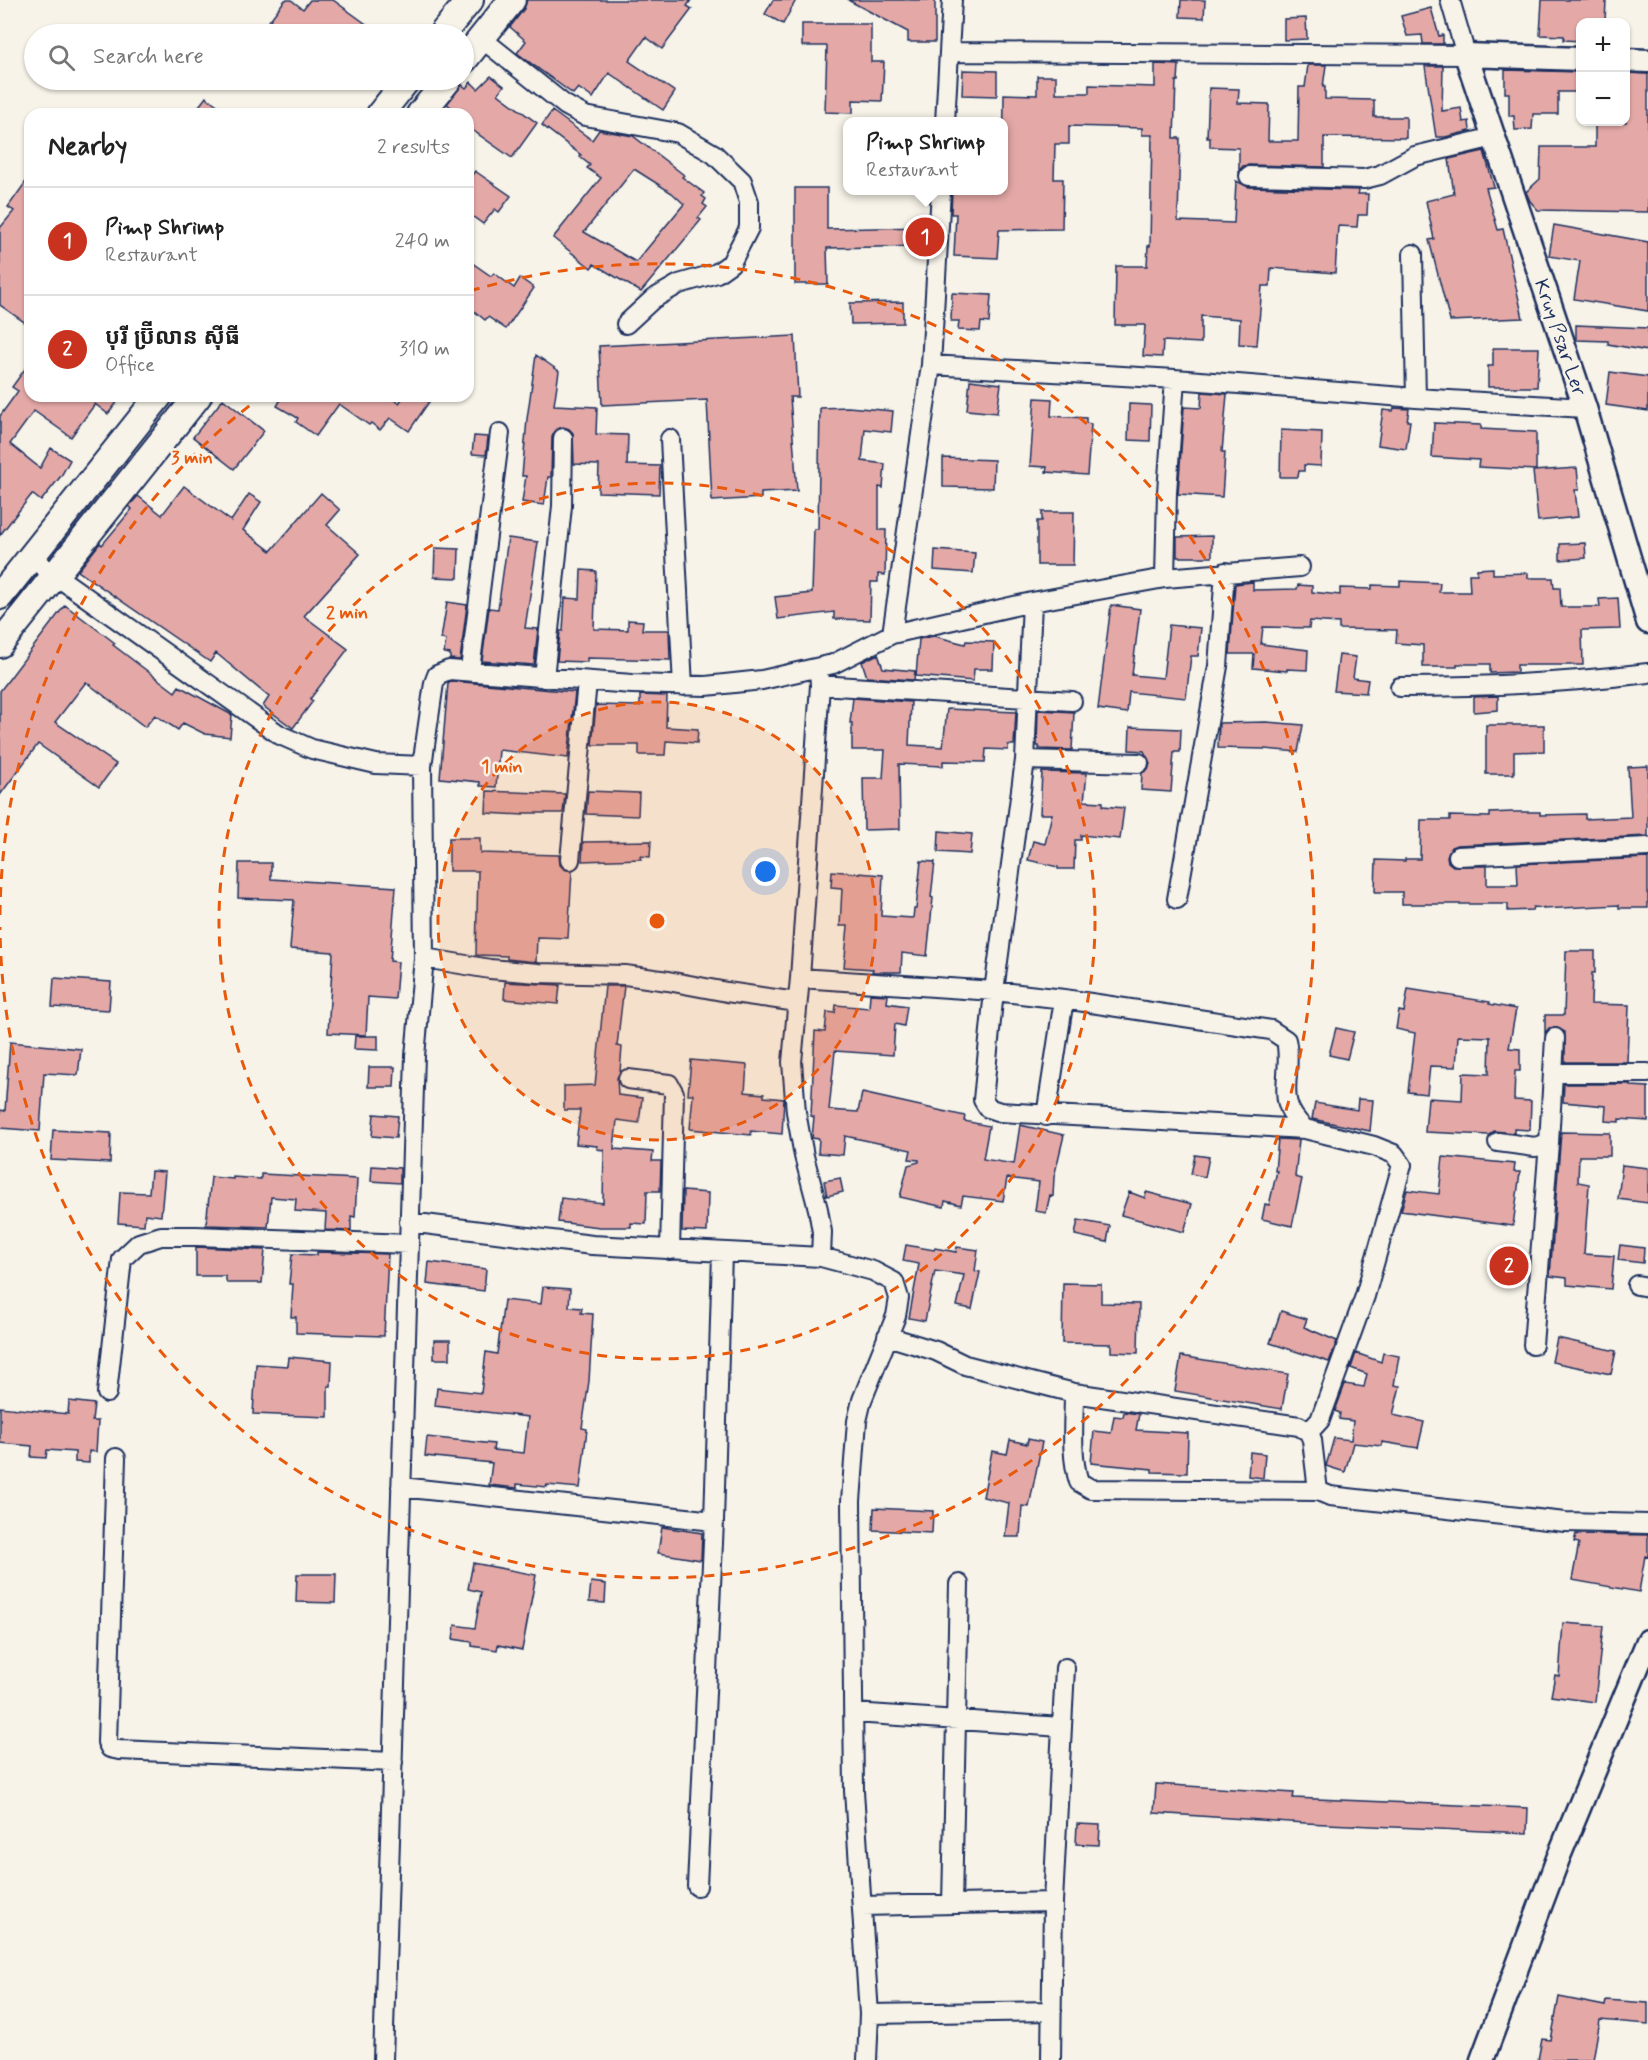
<!DOCTYPE html>
<meta charset="utf-8">
<style>
:root{--surface:#fff;--page:#f6f6f6;--text:#222;--muted:#767676;--line:#e0e0e0;--accent:#c8321e}
body{margin:0;font-family:Mynerve,"Noto Sans Khmer",sans-serif;background:var(--page);color:var(--text)}
.controls{position:absolute;right:18px;top:18px;display:grid;overflow:hidden;border-radius:12px;box-shadow:0 2px 4px #0004}
.controls button{width:54px;height:54px;display:grid;place-items:center;padding:0;border:0;border-bottom:2px solid var(--line);background:var(--surface);color:var(--text);font:30px sans-serif}
.you{position:absolute;left:766px;top:872px;width:21px;height:21px;margin:-15px;border:4px solid #fff;border-radius:50%;background:#1a73e8;box-shadow:0 0 0 9px #1a73e833}
.badge{display:grid;place-items:center;width:39px;height:39px;border-radius:50%;background:var(--accent);color:#fff;font-size:20px;font-weight:700}
.pin{position:absolute;translate:-50% -50%;border:3px solid #fff;box-shadow:0 2px 6px #0006}
.popup{position:absolute;left:843px;top:117px;width:165px;height:78px;box-sizing:border-box;display:grid;place-content:center;border-radius:12px;background:var(--surface);filter:drop-shadow(0 2px 4px #0005);font-size:20px;white-space:nowrap;color:var(--muted)}
.popup b{font-size:22px;color:var(--text)}
.popup::after{content:'';position:absolute;left:50%;top:100%;margin-left:-12px;border:12px solid transparent;border-top-color:var(--surface)}
.list{margin:0;padding:0;list-style:none}
h2{display:flex;justify-content:space-between;align-items:center;height:78px;margin:0;padding:0 24px;font-size:26px}
h2 small{font-size:20px;font-weight:400;color:var(--muted)}
.list li{display:grid;grid-template-columns:39px 1fr auto;gap:18px;align-items:center;box-sizing:border-box;height:108px;padding:0 24px;border-top:2px solid var(--line)}
.list b{display:block;font-size:22px;white-space:nowrap}
.list p{margin:0;font-size:20px;white-space:nowrap;color:var(--muted)}
.list em{font-size:20px;font-style:normal;color:var(--muted)}
.icon{flex:none;width:33px;height:33px;fill:none;stroke:currentColor;stroke-width:2;stroke-linecap:round;stroke-linejoin:round}
.map{position:relative;flex:none;width:1648px;height:2060px;overflow:hidden}
.search{position:absolute;background:var(--surface);box-shadow:0 2px 4px #0004;left:24px;top:24px;width:450px;height:66px;display:flex;align-items:center;gap:15px;box-sizing:border-box;padding:0 21px;border-radius:33px;color:var(--muted);font-size:22px}
.panel{position:absolute;background:var(--surface);box-shadow:0 2px 4px #0004;left:24px;top:108px;width:450px;height:294px;border-radius:18px}
.map>svg:first-child{display:block}
.building{fill:#e4a9a7;stroke:#1b2f5e;stroke-width:1.5;fill-rule:evenodd}
.lines{fill:none;stroke-linecap:round;stroke-linejoin:round}
.minor-casing{stroke:#1b2f5e;stroke-width:22}
.tertiary-casing{stroke:#1b2f5e;stroke-width:27}
.secondary-casing{stroke:#1b2f5e;stroke-width:30}
.minor{stroke:#f7f3e8;stroke-width:18}
.tertiary{stroke:#f7f3e8;stroke-width:22}
.secondary{stroke:#f7f3e8;stroke-width:26}
.ring{fill:none;stroke:#e8590c;stroke-width:3;stroke-dasharray:10 8}
.labels{text-anchor:middle;stroke-width:5;stroke-linejoin:round;paint-order:stroke}
.street-label{font-size:20px;fill:#1b2f5e;stroke:#f7f3e8}
.centre{fill:#e8590c;stroke:#f7f3e8;stroke-width:3}
.ring-label{font-size:18px;text-anchor:middle;font-weight:bold;fill:#e8590c;stroke:#f7f3e8;stroke-width:5;stroke-linejoin:round;paint-order:stroke}
</style>
<div class="map">
<svg width="1648" height="2060" viewBox="0 0 1648 2060">
<rect width="100%" height="100%" fill="#f7f3e8"/>
<filter id="ink" filterUnits="userSpaceOnUse"><feTurbulence type="fractalNoise" baseFrequency=".0167" numOctaves="2"/><feDisplacementMap in="SourceGraphic" scale="12" xChannelSelector="R" yChannelSelector="G"/><feConvolveMatrix kernelMatrix="1 2 1 2 8 2 1 2 1" color-interpolation-filters="sRGB"/></filter>
<g filter="url(#ink)">
<path class="building" d="M285 0H291L303 9 310 0H333L380 34H321L310 27 304 34H288L269 21Z
M527 0H691L687 6 692 9 662 49 646 37 629 61 675 92 663 110 609 73 593 98 578 88 573 94 517 53 526 41 510 27 524 9Z
M773 0H796L783 24 765 14Z
M848 0H935V42H908V32Z
M1181 0H1205L1204 18 1180 17Z
M1542 0H1606L1605 22H1581V41L1564 40V36L1540 35Z
M1431 8 1439 36 1443 35V44H1423L1422 35 1407 36 1401 16Z
M1306 18 1307 39 1284 40V19Z
M802 24H871V62H884L882 101 853 100V113L825 112 827 46H802Z
M1155 64 1179 65 1178 81H1176L1174 138H1180L1178 221 1234 223 1236 181 1249 187 1359 190 1358 194H1368L1367 215H1358L1357 227 1338 226 1335 273 1271 268 1270 286H1262L1257 345 1239 344 1240 319 1201 316V343L1163 341 1162 357 1143 356 1145 325H1115L1116 266H1147L1148 246H1150L1152 135H1142V128L1069 126V144H1055L1054 179H1063L1062 229 999 230 997 258 954 256 956 214H951L952 190H1003L1004 94 1037 95V76H1056V93H1089V85L1155 87Z
M1308 65H1326L1323 87H1325V99L1374 100V117H1406V138L1324 137V167L1249 165 1243 166 1239 171V148L1210 147V138H1207L1209 88 1239 89 1238 103 1269 104 1268 141H1298L1299 87H1305Z
M1425 66H1443L1442 111 1461 108 1463 122 1469 121 1470 131 1445 137H1436Z
M963 70 997 71V96L962 95Z
M1505 70 1581 72V92H1558V114H1533L1532 129 1515 130 1514 116H1509V93H1505Z
M1626 73 1648 74V212L1538 210 1530 201 1526 192 1540 179 1541 147H1595V122H1626Z
M491 76 504 86 498 94 537 123 512 158 468 127V114H461L447 104 462 85 466 88 471 82 478 89Z
M206 97 230 114H193Z
M552 111 592 140 599 130 633 136 684 175 682 177 704 193 702 196 706 199 703 204 707 207 698 218 701 220 641 292 594 264 591 268 553 238 601 178 587 168 590 165 580 157 581 155 542 125ZM634 169 672 193 684 204 636 262 584 232Z
M1484 151 1494 187 1486 188 1498 230 1503 229 1523 318 1450 321 1429 240 1434 239 1426 201 1454 194 1449 159Z
M475 171 511 196 499 212 495 209 483 224 468 213V180Z
M30 176V326L0 305V228L14 211 8 207Z
M795 188H827V229L926 227 927 246 827 248 828 284H795Z
M1554 225 1648 242V311L1574 299 1580 261 1549 256Z
M468 260 491 276 494 273 514 288 520 278 534 288 506 329 488 317 485 320 468 306Z
M952 293 991 295 989 323 981 322 980 331 958 330 959 321H951Z
M903 302V323L851 324 850 303Z
M1576 325 1648 328V351L1608 344V341L1576 340Z
M795 336 798 397H790L797 491 761 493V498L712 501 707 400 602 405 599 346Z
M1493 348H1539L1537 387H1488V366H1493Z
M536 355 559 371 554 405 597 407 596 434 628 435 627 465 660 466 659 494 598 492 599 465 574 464 573 433 569 429 563 427 557 429 552 437 551 477H548L544 505 522 502 526 476H522L527 419Z
M30 362V396H122L108 414 95 404 71 437 34 411 10 444 40 468 51 448 70 460 61 476 41 501 32 494 0 535V416L18 391 12 387Z
M1610 372 1648 377V411L1606 405Z
M970 380 1001 384 997 413 967 410Z
M1202 392 1227 394 1222 452H1225L1222 497 1178 494 1184 407 1201 408Z
M283 396H388L399 403 404 396H433L409 431 390 418 380 430 371 423 369 425 339 404 316 436 296 422 298 418 277 406Z
M1035 398 1052 399 1051 416 1086 418V423L1091 424 1087 475 1046 472 1047 467 1030 466Z
M223 399 264 431 234 469 193 437Z
M1129 404 1151 405 1150 441 1128 440Z
M848 407 893 411 891 432 865 429 862 461 885 464 883 488 879 487V530H886L885 575 878 574V582H871L870 620 834 619V612L778 619 775 597 812 593 814 529H818L820 408Z
M1394 408 1409 409 1407 421H1410L1406 449 1378 445 1383 410 1393 411Z
M1434 423 1481 425V429L1536 432V470L1478 467 1479 460 1432 457Z
M1281 430 1322 432 1321 466 1304 465V471H1299L1298 477H1280Z
M474 436 488 437 486 455 472 454Z
M943 458 994 460 993 488 943 487Z
M1577 468 1579 490H1575L1578 517 1538 521 1533 471Z
M184 486 231 521 249 494 261 502 243 530 271 551 321 493 340 510 327 525 360 554 304 616 348 649 310 699 313 701 293 728 263 706 269 697 216 653 210 662 78 571 100 543 102 545 132 509 129 506 138 496 162 515Z
M1042 512H1074L1073 565H1037V521H1042Z
M1212 536V557H1177V537Z
M508 538 538 542 525 628 538 629 534 665 482 661 489 608 498 609Z
M1585 543 1586 558 1560 560V544Z
M435 548 459 549 458 578 434 577Z
M935 550 975 553 973 573 934 570Z
M1493 568V574L1528 573V578H1553L1554 588H1560L1561 607H1600L1599 599 1618 598 1620 629 1582 630 1583 665H1517V672L1490 673V664H1457V667H1423V645L1396 643 1397 630 1339 629V623L1310 621 1309 628 1263 627 1261 644 1308 650 1307 670 1287 669V671L1253 668 1254 654H1230L1235 584 1253 582V590L1297 589 1298 585 1312 586V592L1340 595V588L1372 589V585L1400 586V581L1440 583 1439 592H1470L1469 574H1477V569Z
M581 570 596 571 594 629 628 630V620L643 621 642 630H669L670 660 587 658V662L557 661 560 631H563L565 598 580 599Z
M447 602 467 605 460 660 450 659V654L444 653 446 640 441 639Z
M65 605 115 643 113 645 175 692 179 686 232 715 230 737 205 734 183 723 178 730 155 715 145 727 86 682 55 722 116 764 99 787 38 744 0 795V691Z
M1111 605 1140 609 1132 675 1163 678 1169 625 1201 628 1198 656H1191L1186 698 1129 692 1127 713 1098 709Z
M934 636 965 644 966 641 994 642 993 669H974L973 681 916 676 919 639Z
M878 654 883 668 915 671 914 680 867 677 862 662Z
M1339 655 1356 657 1353 678 1368 680 1366 693 1334 691Z
M451 681 575 692 568 758 499 750 496 787 480 786V782L440 778 448 683Z
M640 695 667 696 666 727 698 729 697 743 666 741 665 755H639V745H592L596 705 640 706Z
M1498 696V710L1474 712V697Z
M853 698 911 702 909 745 943 747 947 709 1016 712 1014 745H1008V750L986 749 985 762 943 761V766L899 764 900 829 864 830 863 778H883L885 750H852V723H850Z
M1038 710 1074 712 1072 750 1039 749V746H1037Z
M1266 722 1303 725 1298 752 1264 749 1218 748 1219 723Z
M1486 725H1544V751L1514 752V774H1486Z
M1130 727 1181 729 1180 752H1174L1171 792 1141 790 1142 773 1148 769 1150 763 1144 751 1129 750Z
M1648 766V836L1457 845 1451 847 1447 856 1448 862 1453 866H1487V885H1518L1517 864 1648 858V908H1619V905L1543 909V908L1533 907 1532 910 1508 911V904H1402V892H1375L1376 860 1405 861V859H1420L1421 820H1450V816L1490 817V813L1512 812H1540V815L1585 814V819L1631 817 1628 767Z
M1042 772 1087 773 1084 801 1103 802V806L1124 808 1120 839 1081 835V840H1075L1074 869H1058V867L1028 860 1033 841 1045 844 1052 814H1040Z
M487 791 565 794 563 813H523V815L486 813Z
M588 791 639 793 638 816 586 814Z
M939 831 972 834 970 854 938 852Z
M449 838H480V853L559 855 560 865 564 869 572 871 568 938 537 937 536 962 507 959V956L476 955 478 871H449Z
M651 841 650 857 640 856 641 859 582 861 583 842Z
M921 861 935 862 931 897 933 898 927 956 902 953 901 972H872L873 969 844 967 848 926H840L842 888 831 887 832 871 883 875 881 916 913 918 914 909H916Z
M239 863H271V879L396 887 390 961 398 962 395 999 368 997 366 1035 328 1033 333 952 290 949 294 900 238 898Z
M1566 951H1595V973H1592L1591 1004 1629 1005 1627 1062H1565V1032L1555 1027 1549 1028 1545 1033V1015H1564Z
M54 978 111 982 109 1010 52 1007Z
M505 982 560 985 558 1004 504 999Z
M605 986H624L617 1046 622 1047 620 1072 617 1078 618 1095 642 1098 639 1123 617 1120 614 1149 653 1152 652 1161H661L660 1191H647L646 1224 631 1223V1227H600L558 1222 561 1198 603 1203 604 1150 597 1149V1146L576 1144 580 1110H564V1086L595 1085Z
M1408 989 1490 1002 1489 1004 1516 1009 1509 1048 1520 1049V1071H1515L1514 1100 1531 1101 1530 1130 1514 1129V1133L1494 1131 1489 1135 1425 1132 1428 1098 1462 1100 1463 1073 1489 1074 1490 1037 1458 1036 1456 1067 1430 1066 1427 1094 1408 1092 1415 1033 1396 1029 1399 1011 1404 1012Z
M870 994 888 995 887 1003 907 1006 904 1026 895 1024 893 1055 835 1051 829 1110 858 1112 862 1093 965 1116 964 1121 989 1126 983 1159 1014 1164 1020 1125 1064 1135 1054 1177 1053 1196 1050 1195 1046 1213 1035 1211 1039 1182 1007 1178 1003 1201 963 1196 961 1205 945 1201 944 1207 900 1197 908 1165 919 1162V1160L909 1159 911 1150 845 1136 843 1155 818 1153 819 1139 812 1138 814 1117 811 1116 815 1031 825 1032 827 1012 835 1013 836 1005 869 1008Z
M1336 1028 1354 1032 1347 1059 1329 1055Z
M355 1036H378V1050L354 1049Z
M10 1042 81 1049 78 1075 44 1073 40 1131 0 1128V1110L5 1111Z
M691 1060 747 1065 745 1092 764 1094V1097L784 1099 782 1134 751 1131V1135L690 1129 693 1094H688Z
M369 1067H395L394 1087H368Z
M1564 1084H1631V1086L1648 1087V1121L1619 1119V1122L1605 1121 1606 1106 1563 1102Z
M1358 1099 1373 1100 1370 1131 1312 1119 1315 1103 1357 1110Z
M374 1114 398 1116 396 1138 372 1136Z
M53 1130 111 1133 110 1163 51 1160Z
M1561 1132 1610 1133V1156H1579L1578 1182 1589 1184 1584 1254 1614 1256 1611 1289 1567 1285V1278L1550 1276Z
M1278 1139 1299 1140 1295 1177 1302 1179 1292 1226 1262 1219 1265 1204 1269 1205 1277 1171H1275Z
M1195 1155 1209 1157 1205 1177 1191 1174Z
M1443 1157 1515 1164 1514 1172H1520L1513 1226 1401 1211 1407 1190 1439 1194Z
M1622 1165 1648 1168V1203L1618 1199Z
M372 1166 400 1168V1183L371 1181Z
M151 1171 165 1172 161 1216 145 1214 144 1225 118 1223 120 1192 149 1193Z
M261 1174 357 1179 355 1217 351 1216V1231L325 1230 326 1213 295 1211 296 1199 271 1197 268 1227 206 1225 211 1177 233 1179V1177L261 1179Z
M840 1178 843 1192 827 1196 824 1181Z
M683 1191 708 1193 707 1232 682 1231Z
M1129 1192 1145 1198 1146 1192 1192 1204 1184 1232 1121 1215Z
M1078 1220 1110 1226 1107 1242 1075 1235Z
M906 1245 934 1250 935 1248 956 1252 957 1247 978 1250 975 1271 980 1272 972 1309 957 1306 964 1275 935 1271 925 1321 909 1318 919 1264 903 1261Z
M1620 1245 1644 1248 1643 1263 1618 1260Z
M196 1247 265 1250 262 1283H227L225 1276H196Z
M317 1252 388 1254 384 1336 296 1333V1317H291L293 1284H289L292 1254 317 1255Z
M429 1262 486 1269 484 1291 427 1284Z
M1063 1283 1101 1284V1303L1139 1304 1138 1353 1111 1352V1344L1062 1343Z
M543 1287 570 1289 569 1307 582 1308 581 1313 593 1314 589 1381 582 1428 587 1429 580 1488 547 1485V1487L517 1484V1488L489 1485 492 1463 425 1456 427 1437 494 1444 493 1450 524 1453 528 1417 435 1406 437 1388 481 1393 486 1352 497 1354 504 1300 541 1304Z
M1281 1311 1307 1319 1304 1327 1337 1341 1329 1362 1270 1343Z
M1557 1338 1616 1351 1611 1374 1552 1362Z
M434 1340H450V1359H434Z
M1356 1353 1381 1362 1383 1353 1399 1356 1394 1385 1400 1386 1393 1415 1424 1422 1418 1448 1382 1442V1446L1353 1443 1345 1472 1326 1466 1334 1438 1351 1440 1353 1421 1339 1419 1340 1413 1335 1411 1345 1384 1364 1387 1367 1374 1351 1368Z
M1181 1356 1288 1374 1282 1409 1175 1391Z
M289 1357 332 1361 331 1386H328V1417L253 1414 256 1364 288 1366Z
M69 1401 94 1404 92 1421H98L96 1452 89 1451V1463L75 1462V1452L47 1450 46 1458 31 1457 32 1446 0 1443V1407L68 1414Z
M1124 1412 1139 1414 1136 1430 1188 1433 1187 1473 1152 1472V1469L1091 1463 1094 1431 1111 1433 1114 1416 1123 1417Z
M1028 1439 1042 1442 1029 1507 1022 1506 1020 1537H1005L1009 1503 983 1497 992 1451 1007 1454 1010 1440 1027 1444Z
M1250 1452 1265 1454 1263 1478 1248 1476Z
M874 1508 933 1511 932 1533 873 1530Z
M662 1527 702 1533 701 1560 658 1553Z
M1576 1534 1648 1535V1557L1645 1556 1639 1592 1572 1580 1579 1543 1574 1542Z
M473 1563 536 1575 522 1650 498 1645 497 1650 472 1646V1642L453 1639 455 1625 475 1628 481 1592 468 1589Z
M297 1574H336L335 1603 296 1602Z
M591 1582 606 1584 605 1603 589 1602Z
M1563 1623 1603 1626 1595 1702 1551 1696 1555 1675 1559 1676Z
M1156 1784 1294 1793 1293 1798 1528 1808 1527 1833 1305 1823 1154 1813Z
M1077 1824 1100 1825 1099 1845 1076 1844Z
M1559 1997 1605 2006 1606 2000 1648 2003V2024L1600 2020 1593 2060H1538L1542 2039 1551 2040Z"/>
<g class="lines">
<g class="minor-casing">
<path id="minor" d="M481 38 565 105 585 116 678 133 714 154 742 181 749 202V228L731 263 717 273 679 284 653 299 626 324
M949 52 1466 55 1450 0
M945 122 952 0
M1249 176 1364 179 1380 175 1415 156 1494 137
M1413 254 1416 398
M931 365 1175 379 1416 398 1585 408
M670 439 683 686
M31 558 280 735 312 749 376 764 422 766
M1165 578 1167 492 1175 379
M1032 602 1025 760 994 991 983 1100 988 1108 1000 1112 1305 1129 1374 1146 1394 1154 1402 1165 1365 1296 1320 1420 1309 1432
M892 634 931 365 941 190
M819 669 820 685 800 978 792 1062 796 1112 804 1156 818 1209 822 1232 821 1257
M470 670 500 433
M544 678 562 506 563 438
M820 685 1072 701
M1400 687C1483 687 1566 683 1648 673
M1025 760 1139 763
M1458 856 1648 847
M570 860 587 682
M1177 899 1218 666 1225 572
M424 958 490 969 538 973 625 975 668 981 727 992 797 1002
M800 978 994 991 1064 999 1271 1030 1286 1040C1294 1076 1272 1100 1305 1129
M1554 1073H1648
M628 1079 669 1084 674 1093 670 1250
M1046 1116 1064 999
M1498 1142 1535 1147 1549 1143 1555 1038
M409 1222 592 1245 821 1257 873 1271 894 1282 899 1298 896 1316 862 1400 857 1421 851 1501 854 1791 869 2014 867 2060
M1637 1285 1648 1287
M887 1336 936 1351 965 1365 1074 1393 1299 1426 1309 1432 1312 1440 1318 1491 1330 1496 1565 1522 1648 1524
M1533 1345 1549 1143
M107 1393 122 1259 139 1243 161 1236H196L409 1244
M1074 1393C1074 1422 1070 1454 1079 1482L1091 1489 1318 1491
M116 1458 107 1742 110 1748 119 1750 393 1762
M401 1487 714 1521
M854 1713 1062 1727
M697 1886 714 1521 722 1253
M952 1904 959 1584
M862 1906 1053 1902
M869 2014 1052 2011
M383 2060 415 1056 424 958 422 766 434 683 437 675 449 670 632 684 706 686 762 680 833 664 892 634 1032 602 1165 578 1300 567
M1051 2060 1053 1902 1065 1668"/>
</g>
<g class="tertiary-casing">
<path id="tertiary" d="M1580 59 1466 55 1585 408 1648 622
M1626 60 1648 61
M1482 2060 1559 1856 1648 1641"/>
</g>
<g class="secondary-casing">
<path id="secondary" d="M442 34 470 0
M464 60 512 0
M380 114 407 80
M420 114 448 80
M0 596 159 396
M0 644 198 396"/>
</g>
<use href="#minor" class="minor"/>
<use href="#tertiary" class="tertiary"/>
<use href="#secondary" class="secondary"/>
</g>
</g>
<circle cx="657" cy="921" r="219" fill="#e8590c" fill-opacity=".12"/>
<g class="ring">
<circle cx="657" cy="921" r="219"/>
<circle cx="657" cy="921" r="438"/>
<path d="M0 915A657 657 0 0 1 262 396M470 291A657 657 0 1 1 0 927"/>
</g>
<g class="labels">
<g class="street-label">
<text transform="translate(1561 337) rotate(71)" y="7">Kruy Psar Ler</text>
</g>
</g>
<circle cx="657" cy="921" r="9" class="centre"/>
<g class="ring-label">
<text x="192" y="463">3 min</text>
<text x="347" y="618">2 min</text>
<text x="502" y="772">1 min</text>
</g>
</svg>
<div class="controls">
<button>+</button>
<button>−</button>
</div>
<div class="you"></div>
<div class="pin badge" style="left:925px;top:237px">1</div>
<div class="popup"><b>Pimp Shrimp</b>Restaurant</div>
<div class="pin badge" style="left:1509px;top:1266px">2</div>
<div class="search"><svg class="icon" aria-label="search" viewBox="0 0 24 24"><circle cx="10" cy="10" r="6"/><path d="M15 15l6 6"/></svg>Search here</div>
<section class="panel">
<h2>Nearby<small>2 results</small></h2>
<ul class="list">
<li><span class="badge">1</span><div><b>Pimp Shrimp</b><p>Restaurant</p></div><em>240 m</em></li>
<li><span class="badge">2</span><div><b>បុរី ប្រ៊ីលាន សុីធី</b><p>Office</p></div><em>310 m</em></li>
</ul>
</section>
</div>
